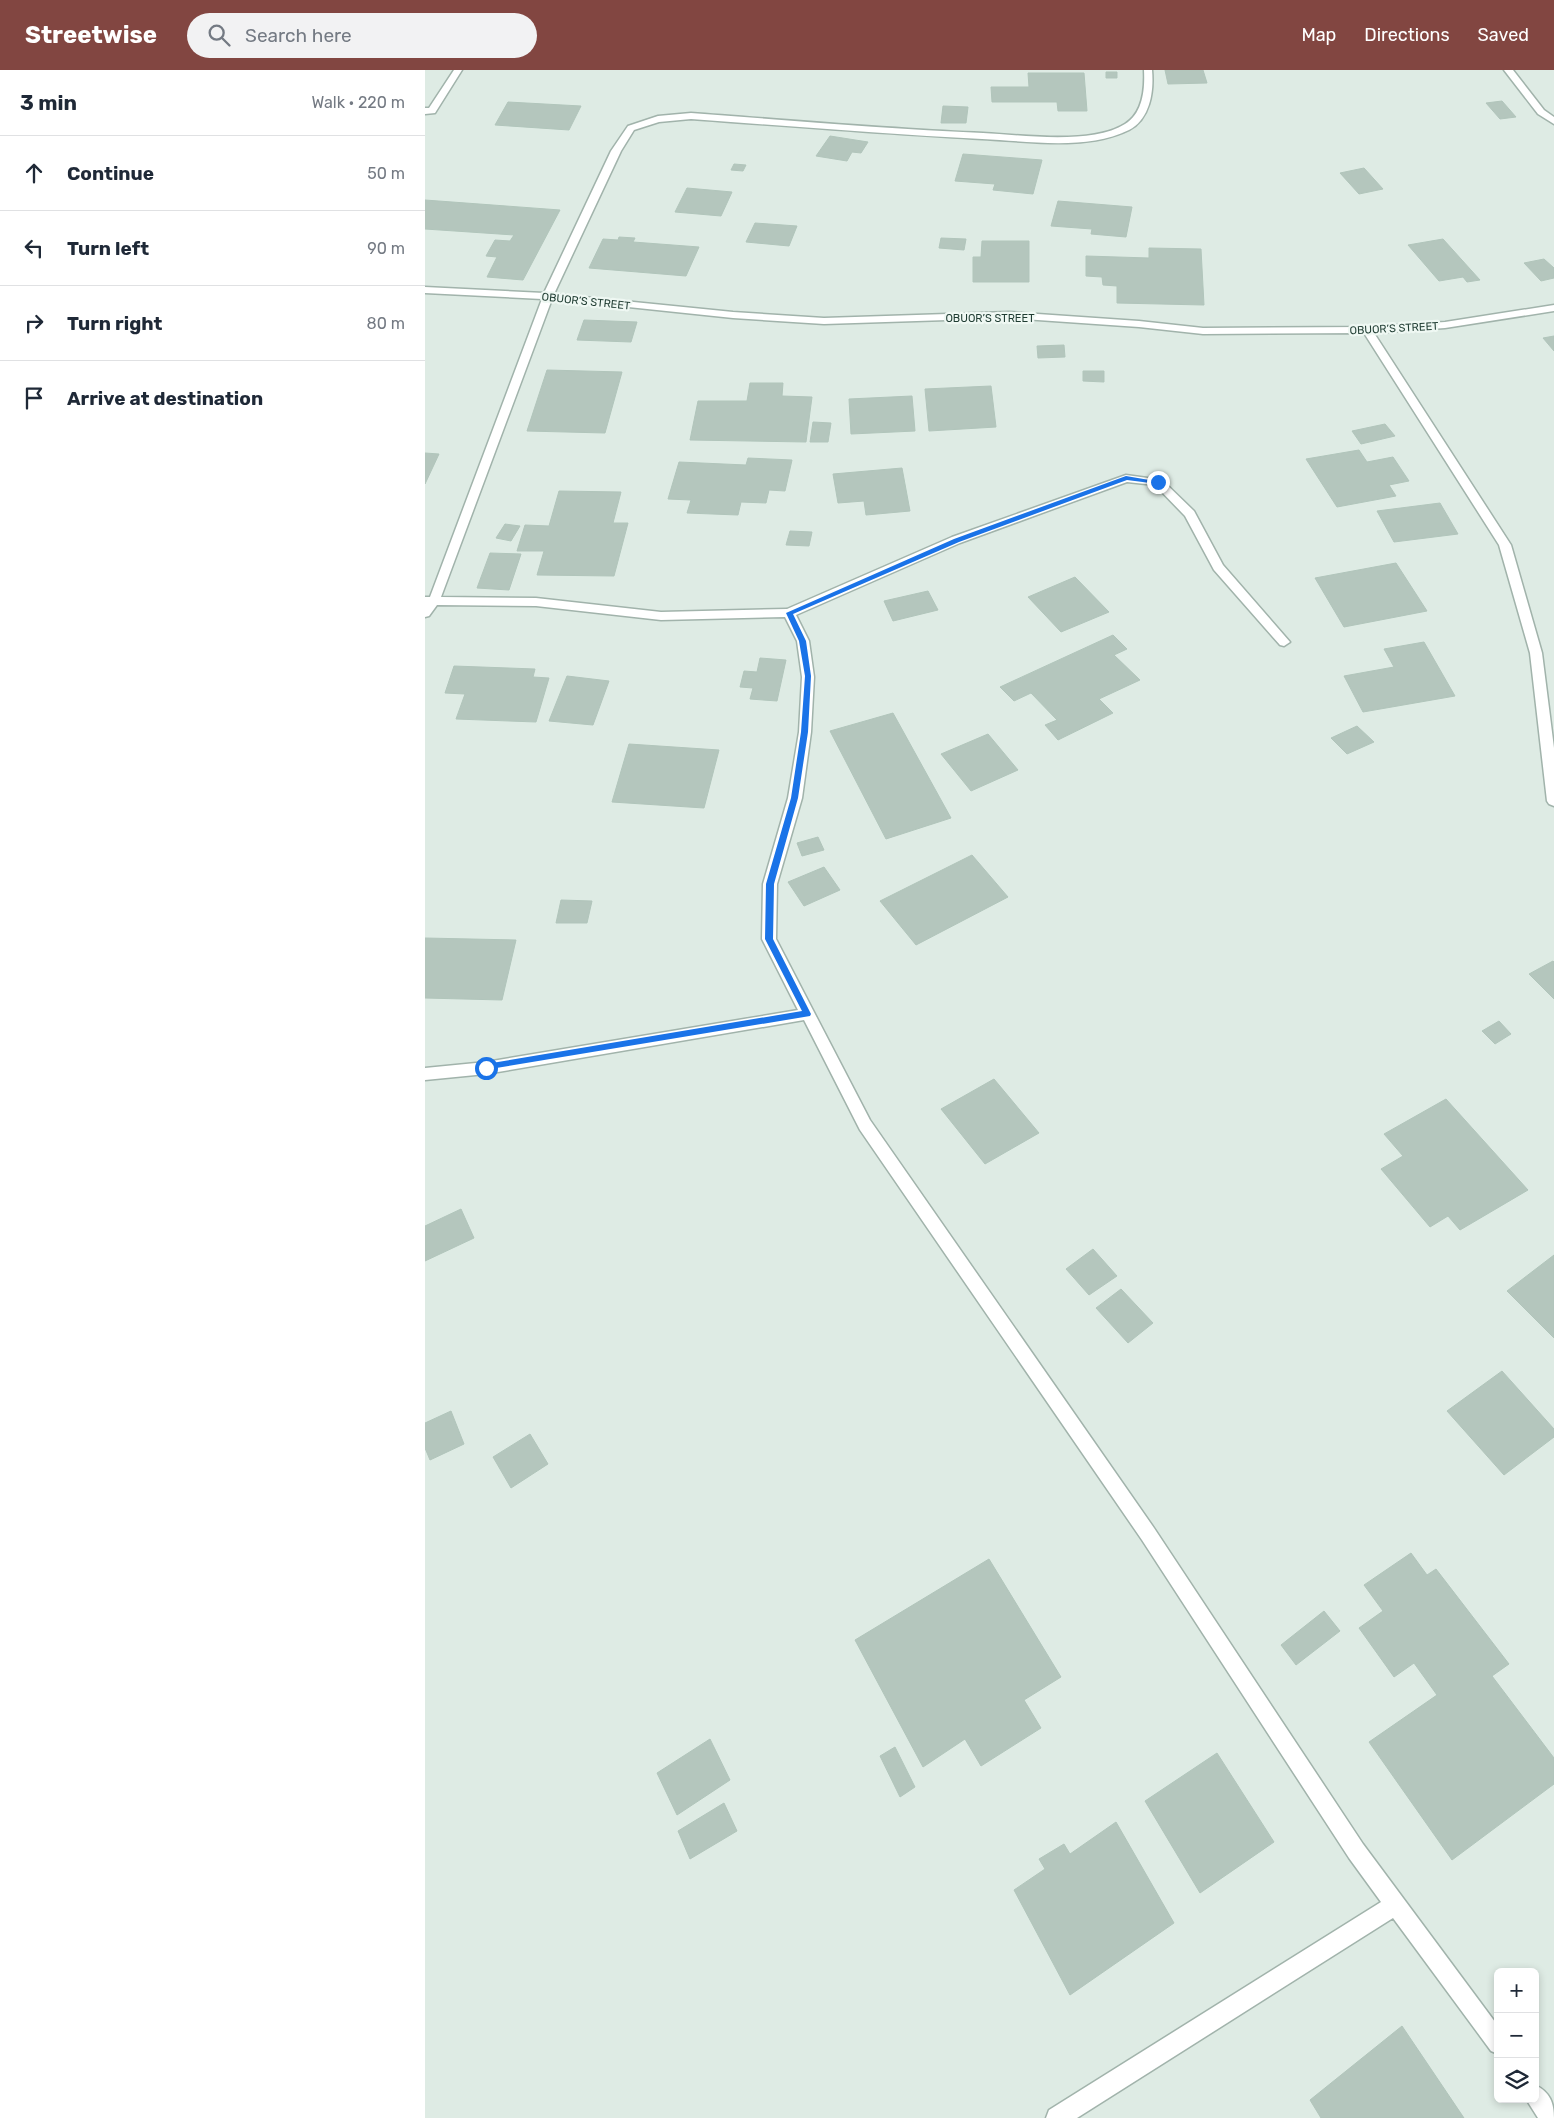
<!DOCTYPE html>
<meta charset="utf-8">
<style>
:root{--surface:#fff;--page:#f2f2f3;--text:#1f2937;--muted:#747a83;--line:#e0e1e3;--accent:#824641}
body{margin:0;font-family:Rubik,sans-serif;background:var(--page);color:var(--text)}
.controls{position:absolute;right:15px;bottom:15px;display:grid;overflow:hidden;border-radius:8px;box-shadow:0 2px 8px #0003}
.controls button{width:45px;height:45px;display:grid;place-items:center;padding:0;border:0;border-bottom:1px solid var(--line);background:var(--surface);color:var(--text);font:25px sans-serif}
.stop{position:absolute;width:15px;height:15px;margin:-11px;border:4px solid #1a73e8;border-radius:50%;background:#fff}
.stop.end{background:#1a73e8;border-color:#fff;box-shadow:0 1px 5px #0008}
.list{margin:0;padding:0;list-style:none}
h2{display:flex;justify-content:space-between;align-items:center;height:65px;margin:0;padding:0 20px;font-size:21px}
h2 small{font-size:16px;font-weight:400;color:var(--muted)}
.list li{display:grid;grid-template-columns:32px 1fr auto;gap:15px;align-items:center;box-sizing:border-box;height:75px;padding:0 20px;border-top:1px solid var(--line)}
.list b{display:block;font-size:19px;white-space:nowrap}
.list em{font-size:16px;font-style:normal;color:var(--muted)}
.icon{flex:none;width:28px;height:28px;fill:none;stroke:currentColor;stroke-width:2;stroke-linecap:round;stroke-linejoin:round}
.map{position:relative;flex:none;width:1129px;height:2048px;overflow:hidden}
header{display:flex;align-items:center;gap:30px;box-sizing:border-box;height:70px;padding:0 25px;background:var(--accent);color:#fff}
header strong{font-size:24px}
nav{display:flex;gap:28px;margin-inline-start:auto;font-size:18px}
.search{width:350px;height:45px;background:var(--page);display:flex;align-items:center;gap:12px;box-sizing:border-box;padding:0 18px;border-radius:28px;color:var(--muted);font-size:19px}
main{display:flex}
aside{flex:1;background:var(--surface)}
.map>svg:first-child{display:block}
.building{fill:#b4c6bd;stroke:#b1c5bb}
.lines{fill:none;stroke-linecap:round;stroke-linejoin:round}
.minor-casing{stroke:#a1b3ab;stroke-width:3}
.minor{fill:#fff;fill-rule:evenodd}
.route{fill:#1a73e8}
.labels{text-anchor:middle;stroke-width:4.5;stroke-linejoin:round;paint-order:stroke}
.far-street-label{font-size:11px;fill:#1f3c32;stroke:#eff8f3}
</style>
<header>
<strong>Streetwise</strong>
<div class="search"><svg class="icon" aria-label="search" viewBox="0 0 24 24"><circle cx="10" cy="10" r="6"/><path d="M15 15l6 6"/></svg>Search here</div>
<nav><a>Map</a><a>Directions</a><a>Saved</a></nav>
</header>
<main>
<aside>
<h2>3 min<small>Walk · 220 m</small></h2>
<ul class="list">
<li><svg class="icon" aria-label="ahead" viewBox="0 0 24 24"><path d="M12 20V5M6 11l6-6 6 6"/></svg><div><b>Continue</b></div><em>50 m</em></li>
<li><svg class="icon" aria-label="left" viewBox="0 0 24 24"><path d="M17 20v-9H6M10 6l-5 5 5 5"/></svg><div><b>Turn left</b></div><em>90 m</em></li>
<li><svg class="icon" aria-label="right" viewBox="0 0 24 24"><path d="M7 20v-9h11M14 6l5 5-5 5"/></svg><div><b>Turn right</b></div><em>80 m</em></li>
<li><svg class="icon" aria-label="arrive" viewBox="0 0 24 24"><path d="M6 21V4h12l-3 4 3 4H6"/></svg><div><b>Arrive at destination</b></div></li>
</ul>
</aside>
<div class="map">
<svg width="1129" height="2048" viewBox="0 0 1129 2048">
<rect width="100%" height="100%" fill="#deebe4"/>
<path class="building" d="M740 0H778L782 13 743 14Z
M681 2H692V8H681Z
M603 3H659L662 41H633L632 32H567L566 17H604Z
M1077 31 1091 47 1075 49 1061 33Z
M83 32 156 36 144 60 70 55Z
M518 36 543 37 541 53H516Z
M405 66 443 72 436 83 427 82 422 91 391 86Z
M538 84 617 90 608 124 568 120 570 114 530 111Z
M309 94 321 95 318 101 306 100Z
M939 98 958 119 934 124 915 103Z
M262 118 307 122 296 146 250 142Z
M0 130 135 140 98 210 62 207 72 187 61 186 70 170 85 171 89 165 0 159Z
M633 131 707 137 701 167 666 164 667 159 626 156Z
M330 153 372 156 364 176 321 172Z
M194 167 210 168 208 172 274 177 261 206 164 198 178 169 193 170Z
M516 168 541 169 539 180 514 178Z
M1018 169 1055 210 1042 212 1038 207 1014 211 983 175Z
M557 171H604V212H548V187H556Z
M724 178 776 179 779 235 692 233V216L678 215 677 207 661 206V186L724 188Z
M1119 189 1129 198V208L1116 211 1099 193Z
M159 250 212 252 206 272 152 270Z
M1129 266V281L1118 268Z
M639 275 640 287 613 288 612 276Z
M122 300 197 302 180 363 102 361Z
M658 301H679V312L658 311Z
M325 313H358L357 326 387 327 381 372 265 370 273 331H322Z
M566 316 571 357 504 361 500 319Z
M487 326 490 361 426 364 424 329Z
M388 352 406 353 403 372H385Z
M960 354 970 366 936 374 927 361Z
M934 380 942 392 968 387 984 411 964 415 971 426 912 437 881 389Z
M0 383 14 384 0 414Z
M323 388 367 390 360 421 344 420 341 433 316 432 313 445 262 443 266 430 243 429 254 392 321 395Z
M477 398 485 441 441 445 439 431 413 433 408 404Z
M134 421 196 422 188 453H203L189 506 112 505 119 481H92L100 455 124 456Z
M1015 433 1033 464 969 472 952 441Z
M80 454 95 456 86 471 71 468Z
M365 461 387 462 384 476 361 475Z
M65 483 96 484 84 520 52 518Z
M971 493 1002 541 919 557 890 508Z
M650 507 684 542 636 562 603 527Z
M503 521 513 540 468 551 459 531Z
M688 565 702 579 689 585 715 610 674 629 688 643 633 670 620 655 632 650 606 623 589 631 575 617Z
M999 572 1030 626 938 642 919 606 969 597 959 579Z
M335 588 361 590 352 631 325 629 328 618 315 617 319 601 332 602Z
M29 596 110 599 108 607 124 608 111 652 31 649 40 624 20 623Z
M142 606 184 611 168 655 124 651Z
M468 643 526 748 461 769 405 661Z
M932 656 949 672 922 684 906 668Z
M563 664 593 700 546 721 516 684Z
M204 674 294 680 279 738 187 732Z
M393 767 399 780 377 786 372 773Z
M547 785 583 827 491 875 455 831Z
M399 797 415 820 379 836 363 812Z
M136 830 167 831 162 853H131Z
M0 868 91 870 77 930 0 928Z
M1128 891 1129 892V929L1104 904Z
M1074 951 1086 964 1070 974 1057 961Z
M569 1009 614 1063 560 1094 516 1039Z
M1021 1029 1103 1120 1035 1160 1023 1146 1005 1157 956 1099 978 1086 959 1064Z
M36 1139 49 1168 0 1191V1156Z
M668 1179 692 1206 664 1225 641 1199Z
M1129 1185V1268L1082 1221Z
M696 1219 728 1253 703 1273 671 1238Z
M1077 1301 1129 1359V1367L1079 1405 1022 1341Z
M26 1341 39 1374 5 1390 0 1378V1353Z
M105 1364 123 1394 86 1418 68 1387Z
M986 1483 1002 1505 1011 1499 1084 1594 1067 1606 1129 1688V1714L1027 1790 944 1672 1012 1625 989 1593 969 1607 934 1558 958 1541 939 1515Z
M564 1489 636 1607 599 1630 616 1658 556 1696 540 1669 498 1697 430 1570Z
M899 1541 915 1561 871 1595 856 1575Z
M285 1669 305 1710 252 1745 232 1703Z
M470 1677 490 1717 475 1727 455 1686Z
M792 1683 849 1772 775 1823 720 1731Z
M299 1733 312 1761 265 1789 253 1761Z
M691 1752 749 1853 645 1925 589 1820 620 1799 614 1789 639 1774 645 1784Z
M977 1956 1039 2048H896L885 2030Z"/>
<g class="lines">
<g class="minor-casing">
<path id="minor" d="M29 0H37L10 43 0 44V38H4Z
M719 0H727C729 22 725 49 704 60 661 81 604 71 557 69 460 64 363 56 266 49L234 52 209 60 196 81 129 224 308 242 399 248 584 242 714 251 778 258 942 257 1020 252 1129 235V241L1020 258 949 263 1086 475 1117 583 1129 678V736L1124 734 1122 731 1105 583 1074 475 939 263 778 264 714 257 584 248 399 254 308 248 127 229 16 527 111 528 236 542 362 539 527 467 701 405 737 410 769 441 798 495 865 572 859 576 855 575 789 500 760 446 730 415 702 412 535 473 371 545 384 571 389 607 386 662 377 728 352 814 351 869 445 1050 729 1458 938 1774 1073 1956V1984L1066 1981 968 1848 652 2048H621L624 2040 956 1832 924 1788 717 1470 435 1060 379 950 61 1004 0 1010V998L61 992 373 940 337 869 338 814 363 728 374 662 377 607 372 571 360 547 236 550 111 536 12 535 4 546 0 547V527H5L117 229 0 223V217L119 223 186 81 203 56 233 46 266 43C363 50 460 59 558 63 596 65 667 75 700 54 718 43 720 19 719 0Z
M1079 0H1088L1119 40 1129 47V54L1113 44Z
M1110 2015C1125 2022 1129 2033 1129 2048H1113L1101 2029H1110Z"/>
</g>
<use href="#minor" class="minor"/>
</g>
<path class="route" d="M701 406 736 412 733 414 702 410 534 472 368 544 381 571 386 606 383 662 373 728 349 814 348 869 386 944 385 946 59 1000 57 998 61 994 377 941 340 869 341 814 366 728 376 662 380 606 374 571 361 543 529 469Z"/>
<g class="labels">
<g class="far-street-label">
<text transform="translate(161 231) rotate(6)" y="4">OBUOR’S STREET</text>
<text x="565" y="252">OBUOR’S STREET</text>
<text transform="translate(969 258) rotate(-3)" y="4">OBUOR’S STREET</text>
</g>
</g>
</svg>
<div class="controls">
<button>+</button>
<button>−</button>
<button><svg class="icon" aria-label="layers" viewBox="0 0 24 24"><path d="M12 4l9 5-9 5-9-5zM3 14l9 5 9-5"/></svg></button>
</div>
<div class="stop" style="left:61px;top:998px"></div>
<div class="stop end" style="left:733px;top:412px"></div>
</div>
</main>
